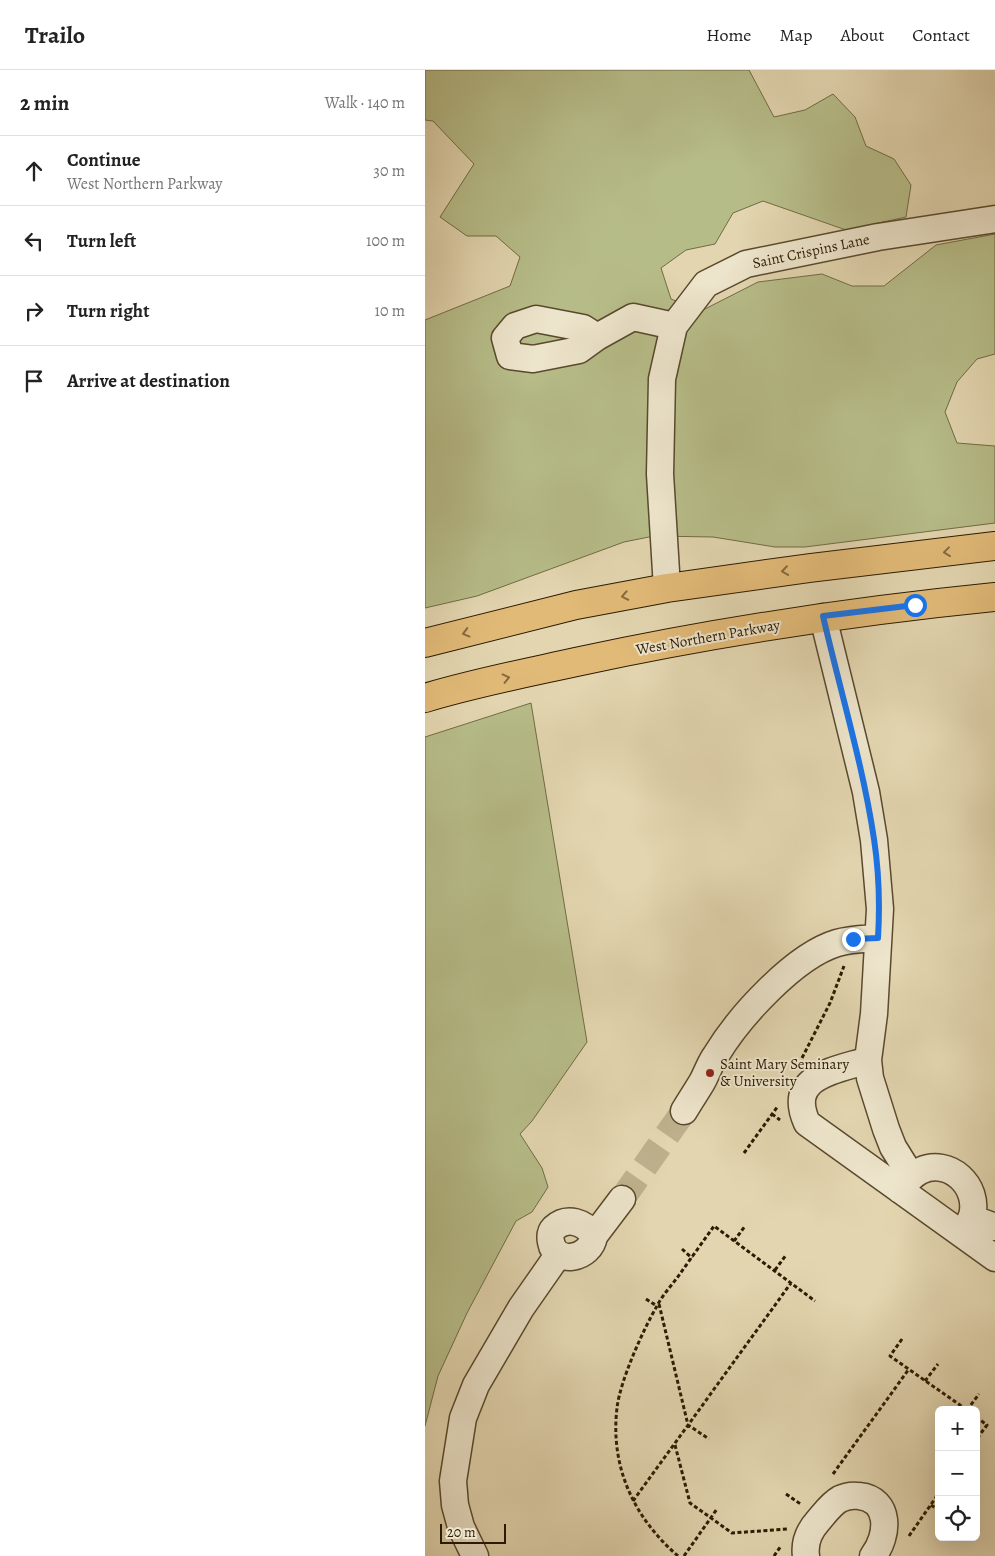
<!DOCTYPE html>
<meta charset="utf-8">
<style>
:root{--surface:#fff;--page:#f2f2f2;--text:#222;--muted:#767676;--line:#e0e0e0}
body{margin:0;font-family:Alegreya,serif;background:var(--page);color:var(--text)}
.controls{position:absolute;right:15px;bottom:15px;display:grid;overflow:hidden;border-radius:8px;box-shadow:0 5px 20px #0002}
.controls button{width:45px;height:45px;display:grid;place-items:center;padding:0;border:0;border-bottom:1px solid var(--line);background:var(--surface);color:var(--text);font:25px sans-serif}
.scale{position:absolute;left:15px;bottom:12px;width:66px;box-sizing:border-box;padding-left:5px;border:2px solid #2c1a02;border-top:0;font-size:14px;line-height:18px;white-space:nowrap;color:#2c1a02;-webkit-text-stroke:4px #ece4cb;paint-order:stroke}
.stop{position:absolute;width:15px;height:15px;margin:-11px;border:4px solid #1a73e8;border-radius:50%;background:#fff}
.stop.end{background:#1a73e8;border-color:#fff;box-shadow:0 1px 5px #0008}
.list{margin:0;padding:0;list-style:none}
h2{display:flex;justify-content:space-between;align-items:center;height:65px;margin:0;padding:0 20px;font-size:21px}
h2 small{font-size:16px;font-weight:400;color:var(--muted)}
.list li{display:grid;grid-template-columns:32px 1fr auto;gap:15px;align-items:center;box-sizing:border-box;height:70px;padding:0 20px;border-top:1px solid var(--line)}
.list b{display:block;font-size:19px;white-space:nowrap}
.list p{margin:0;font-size:16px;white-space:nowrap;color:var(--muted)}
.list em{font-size:16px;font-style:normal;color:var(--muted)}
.icon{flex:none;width:28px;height:28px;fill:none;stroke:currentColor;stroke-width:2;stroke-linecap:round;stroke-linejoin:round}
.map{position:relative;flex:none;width:570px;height:1486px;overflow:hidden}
header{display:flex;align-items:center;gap:30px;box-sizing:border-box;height:70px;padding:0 25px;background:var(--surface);border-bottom:1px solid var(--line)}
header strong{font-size:24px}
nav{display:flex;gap:28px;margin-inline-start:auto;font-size:18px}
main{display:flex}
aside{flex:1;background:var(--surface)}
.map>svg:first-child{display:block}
.green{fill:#b6bc88;stroke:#716b45}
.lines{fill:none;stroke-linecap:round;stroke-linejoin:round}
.minor-tunnel{stroke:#beb08c;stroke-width:26;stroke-dasharray:26 13;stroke-linecap:butt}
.minor-casing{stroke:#5a492d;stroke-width:29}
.major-casing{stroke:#2c1a02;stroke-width:30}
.path{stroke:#2c1a02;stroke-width:3;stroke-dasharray:4 2.5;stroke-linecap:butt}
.minor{stroke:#ece4cb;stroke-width:26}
.major{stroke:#e1ba78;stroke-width:28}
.oneway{stroke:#866a3d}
.route{stroke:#1a73e8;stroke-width:6}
.poi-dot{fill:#8f2418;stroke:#ece4cb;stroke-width:2}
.labels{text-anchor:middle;stroke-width:4;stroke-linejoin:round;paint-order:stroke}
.street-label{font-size:15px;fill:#2c1a02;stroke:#ece4cb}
.poi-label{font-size:15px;fill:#2c1a02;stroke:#ece4cb;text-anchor:start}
</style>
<header>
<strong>Trailo</strong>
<nav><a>Home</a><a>Map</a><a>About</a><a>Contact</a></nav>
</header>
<main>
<aside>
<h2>2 min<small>Walk · 140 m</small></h2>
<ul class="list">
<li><svg class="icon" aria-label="ahead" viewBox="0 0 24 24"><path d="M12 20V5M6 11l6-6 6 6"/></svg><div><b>Continue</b><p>West Northern Parkway</p></div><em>30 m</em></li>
<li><svg class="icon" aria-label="left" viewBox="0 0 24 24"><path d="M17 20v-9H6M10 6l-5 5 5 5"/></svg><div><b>Turn left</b></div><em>100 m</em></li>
<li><svg class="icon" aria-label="right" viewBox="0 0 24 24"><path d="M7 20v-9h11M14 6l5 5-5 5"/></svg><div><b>Turn right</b></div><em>10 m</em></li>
<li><svg class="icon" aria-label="arrive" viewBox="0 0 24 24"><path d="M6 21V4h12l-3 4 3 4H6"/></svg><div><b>Arrive at destination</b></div></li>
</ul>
</aside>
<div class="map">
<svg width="570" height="1486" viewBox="0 0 570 1486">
<rect width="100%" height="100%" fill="#e2d5af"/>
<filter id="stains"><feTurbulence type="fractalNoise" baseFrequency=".004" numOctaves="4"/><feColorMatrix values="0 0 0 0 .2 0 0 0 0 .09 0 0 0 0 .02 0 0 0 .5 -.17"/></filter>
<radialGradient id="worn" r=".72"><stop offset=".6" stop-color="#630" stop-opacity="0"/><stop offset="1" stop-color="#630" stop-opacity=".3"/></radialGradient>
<path class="green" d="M0 0H324L349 47 380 40 408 24 430 47 441 76 469 89 486 115 481 147 421 160 338 131 308 143 290 174 261 180 236 198 246 229 276 241 333 212 397 204 427 216H459L511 175 570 164V284L552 289 532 312 520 342 532 373 570 376V453L380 477H350L288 467 229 466 199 472 52 526 0 538V250L85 216 95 187 71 166H42L15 147 49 94 8 51 0 50Z
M106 633 162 972 107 1051 95 1064 117 1098 123 1117 107 1142 91 1151 42 1243 13 1306 0 1356V667Z"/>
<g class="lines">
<path class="minor-tunnel" d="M197 1129 259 1041"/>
<g class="minor-casing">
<path id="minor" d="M172 267 158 258 111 249 90 256 80 268 85 286 108 289 154 280 172 267 208 247 249 256
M242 518 235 404 237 309 249 256 281 214 321 194 453 167 570 149
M398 547 441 722 449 770 455 839 449 944 443 990 445 1008 461 1059 468 1077 486 1106
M443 990C409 1001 361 1006 382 1053L570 1188
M259 1041C265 1031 271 1022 277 1012 282 1003 285 993 291 985 314 947 369 886 412 873 425 869 439 869 453 868
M475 1120C481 1112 486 1106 495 1101 524 1087 555 1116 547 1146 545 1152 540 1158 537 1163
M546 1148 570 1157
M169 1166C160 1152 142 1146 129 1158 125 1162 125 1167 126 1172 130 1196 166 1189 169 1166L197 1129
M50 1486 36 1457 30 1435 28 1411 38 1348 51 1315 96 1238 133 1185
M381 1486C379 1472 384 1461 393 1451 400 1443 406 1434 415 1429 421 1426 427 1425 434 1426 466 1429 464 1466 448 1486"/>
</g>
<g class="major-casing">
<path id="major" d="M0 573 151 535 242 518 385 498 570 476
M0 628C49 613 101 603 151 592 290 562 429 541 570 527"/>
</g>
<path class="path" d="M377 988 405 933 419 896
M347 1044 355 1050
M319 1083 353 1036
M309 1171 320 1156
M257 1179 267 1188
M350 1200 361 1185
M221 1229 232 1236
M234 1234 263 1355 284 1369
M477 1269 465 1286 542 1340
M500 1311 513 1294
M542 1340 554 1324
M551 1347 562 1355 551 1370
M250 1375 265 1433 307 1463 362 1459
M408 1404 484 1299
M361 1424 377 1435
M208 1431 366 1213
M506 1435 512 1439
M484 1466 514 1423
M253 1486C209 1448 185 1397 192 1338 195 1311 218 1260 232 1236 237 1226 245 1217 252 1208 264 1191 277 1173 289 1156L390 1231
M259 1486 292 1439
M349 1486 356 1476"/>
<use href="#minor" class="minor"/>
<use href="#major" class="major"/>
</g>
<defs><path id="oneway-chevron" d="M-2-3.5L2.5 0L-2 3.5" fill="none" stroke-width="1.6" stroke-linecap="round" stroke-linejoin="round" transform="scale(1.25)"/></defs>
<g class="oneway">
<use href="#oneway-chevron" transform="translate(522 482) rotate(173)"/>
<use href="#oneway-chevron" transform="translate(360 501) rotate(172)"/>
<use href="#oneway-chevron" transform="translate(200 526) rotate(169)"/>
<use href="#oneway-chevron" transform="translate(41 563) rotate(165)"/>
<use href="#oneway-chevron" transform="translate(81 608) rotate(-13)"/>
</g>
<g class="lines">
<path class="route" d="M428 869 453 868C455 835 454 802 449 769 438 695 415 620 398 546L490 535"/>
</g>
<circle class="poi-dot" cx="285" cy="1003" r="5"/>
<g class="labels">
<g class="street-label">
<text transform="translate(386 181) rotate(-12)" y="5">Saint Crispins Lane</text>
<text transform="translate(283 567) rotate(-10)" y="5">West Northern Parkway</text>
</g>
<g class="poi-label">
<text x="295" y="999">Saint Mary Seminary<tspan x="295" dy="17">&amp; University</tspan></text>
</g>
</g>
<rect width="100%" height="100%" filter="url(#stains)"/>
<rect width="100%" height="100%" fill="url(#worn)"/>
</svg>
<div class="controls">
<button>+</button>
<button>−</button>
<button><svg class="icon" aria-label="locate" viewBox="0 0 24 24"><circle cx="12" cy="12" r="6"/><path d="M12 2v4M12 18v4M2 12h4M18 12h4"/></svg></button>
</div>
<div class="scale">20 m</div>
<div class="stop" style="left:490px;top:535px"></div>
<div class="stop end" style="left:428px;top:869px"></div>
</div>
</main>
